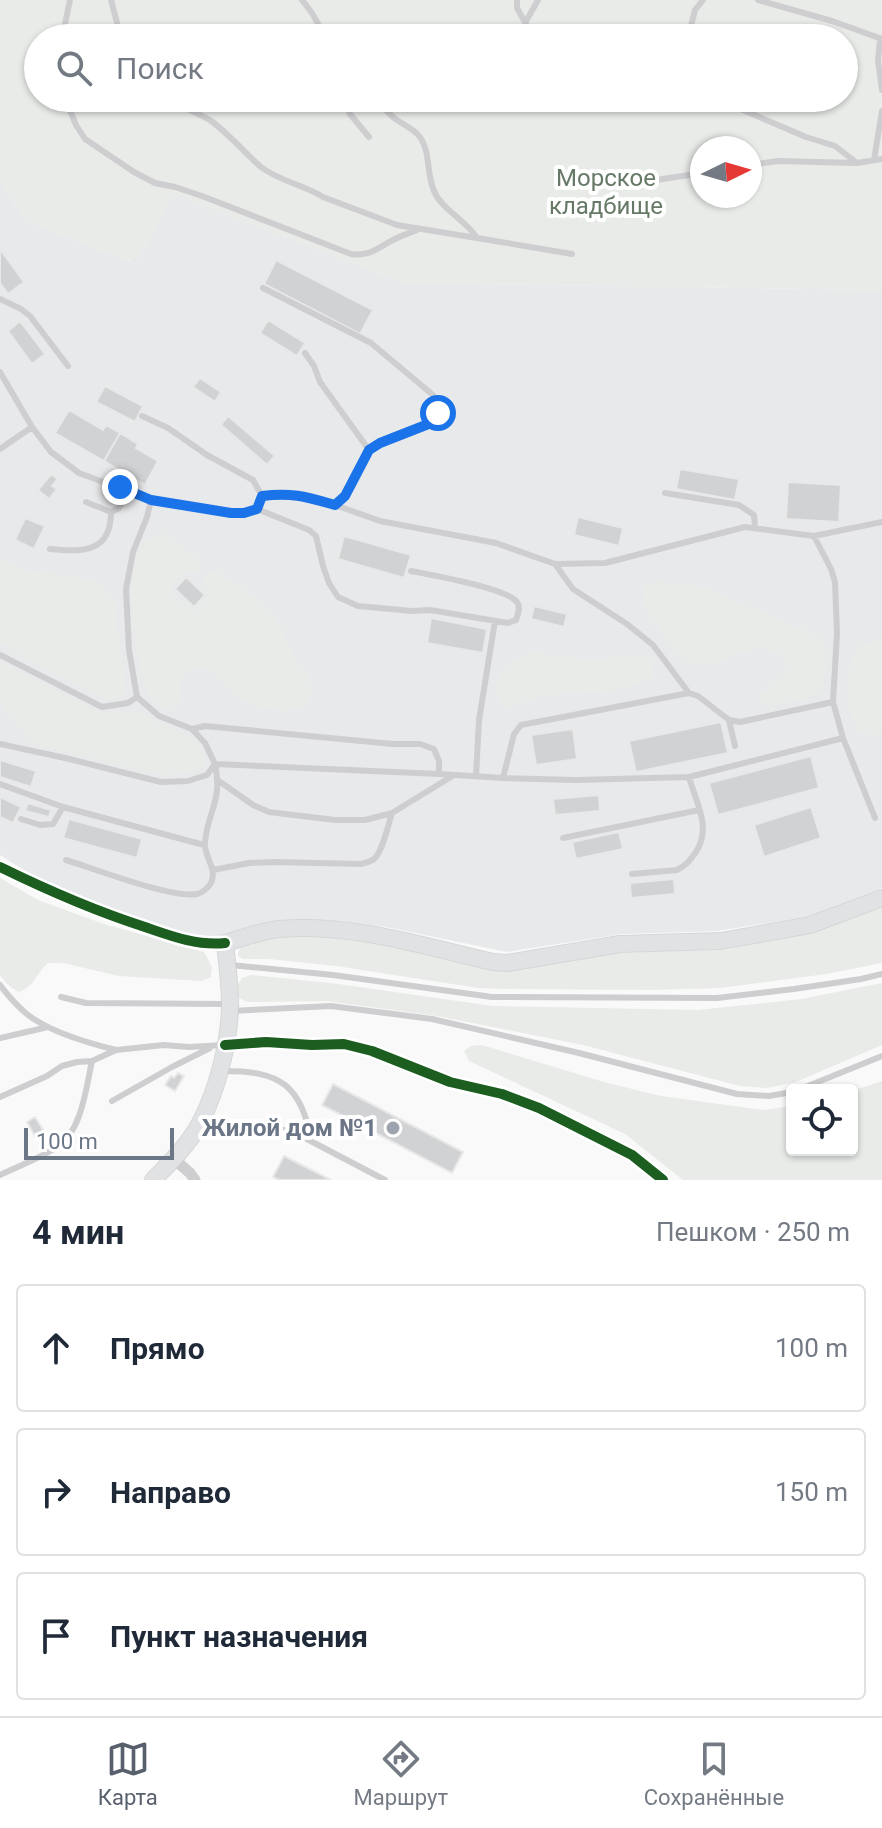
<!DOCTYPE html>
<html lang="ru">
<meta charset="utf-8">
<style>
:root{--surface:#fff;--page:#f2f2f3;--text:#1f2937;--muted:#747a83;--line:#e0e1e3;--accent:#58606d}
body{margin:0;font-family:Roboto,sans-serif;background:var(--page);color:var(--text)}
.controls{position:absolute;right:24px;bottom:24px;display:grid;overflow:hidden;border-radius:8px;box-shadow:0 2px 6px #0004}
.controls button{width:72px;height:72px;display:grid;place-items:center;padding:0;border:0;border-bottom:2px solid var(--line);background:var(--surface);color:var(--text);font:40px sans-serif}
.compass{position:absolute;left:690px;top:136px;width:72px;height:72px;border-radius:50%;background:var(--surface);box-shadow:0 2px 6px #0004;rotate:85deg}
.scale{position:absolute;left:24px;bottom:20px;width:150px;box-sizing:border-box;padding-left:8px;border:4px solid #6b7687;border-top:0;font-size:22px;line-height:28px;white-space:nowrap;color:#6b7687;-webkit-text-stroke:6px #fff;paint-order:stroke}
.stop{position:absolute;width:24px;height:24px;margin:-18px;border:6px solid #1a73e8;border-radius:50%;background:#fff}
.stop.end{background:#1a73e8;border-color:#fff;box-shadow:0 2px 8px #0008}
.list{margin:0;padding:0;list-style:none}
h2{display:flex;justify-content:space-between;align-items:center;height:104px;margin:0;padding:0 32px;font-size:34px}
h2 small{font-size:26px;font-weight:400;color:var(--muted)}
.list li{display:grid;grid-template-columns:52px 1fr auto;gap:24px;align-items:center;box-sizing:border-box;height:128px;margin:0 16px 16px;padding:0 16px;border:2px solid var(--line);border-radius:8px}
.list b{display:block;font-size:30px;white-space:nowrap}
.list em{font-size:26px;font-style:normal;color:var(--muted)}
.icon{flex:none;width:44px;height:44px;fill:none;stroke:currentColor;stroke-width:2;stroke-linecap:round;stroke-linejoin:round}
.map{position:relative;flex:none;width:882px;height:1180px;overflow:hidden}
.search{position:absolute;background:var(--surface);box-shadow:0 2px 6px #0004;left:24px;right:24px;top:24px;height:88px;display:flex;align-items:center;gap:20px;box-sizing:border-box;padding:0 28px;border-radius:44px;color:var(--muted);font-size:30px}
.sheet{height:536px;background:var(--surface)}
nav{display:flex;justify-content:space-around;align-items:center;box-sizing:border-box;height:112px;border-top:2px solid var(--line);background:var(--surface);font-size:22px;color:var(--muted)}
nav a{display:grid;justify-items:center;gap:4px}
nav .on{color:var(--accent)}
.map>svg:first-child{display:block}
.built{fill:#e8e9ea}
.green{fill:#e8ebe7;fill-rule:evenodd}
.building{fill:#d1d2d4;stroke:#e8e8e8;stroke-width:2}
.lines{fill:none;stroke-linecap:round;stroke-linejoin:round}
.secondary-casing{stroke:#d5d6d7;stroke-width:18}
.lane{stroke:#ceced0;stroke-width:6}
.street{stroke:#ceced0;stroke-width:11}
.secondary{stroke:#e1e2e3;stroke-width:16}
.cycleway-casing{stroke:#fff;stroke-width:15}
.cycleway{stroke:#1b5e20;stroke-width:10}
.route{stroke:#1a73e8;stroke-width:10}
.poi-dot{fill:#9da4af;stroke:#fff;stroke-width:3}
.labels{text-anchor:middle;stroke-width:8;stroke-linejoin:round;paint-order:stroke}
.park-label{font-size:24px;fill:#667966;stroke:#fff}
.poi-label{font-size:24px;font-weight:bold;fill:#6b7687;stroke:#fff;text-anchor:end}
</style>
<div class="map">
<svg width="882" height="1180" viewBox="0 0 882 1180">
<rect width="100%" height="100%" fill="#f9f9f9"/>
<path class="built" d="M0 181 26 221 129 261 138 258 174 194 404 283 882 290V888L806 917 717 931 622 934 507 952 386 927 350 922 313 920 271 923 247 928 215 939 186 937 112 911 40 880 0 855Z"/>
<path class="green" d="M0 0H882V290L404 283 174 195 138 258 133 261 126 260 26 221 0 181ZM38 38H844V98H38ZM702 148H750V196H702Z
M160 534 169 535 201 562 202 565C194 579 176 567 170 593L190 611 195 612 208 597C209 586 197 575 214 570 237 586 266 601 281 627 287 638 291 650 297 661 308 677 314 680 309 701L298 708 285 711 261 707 239 698 209 669H196L182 676C177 691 183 696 173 711L165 710C160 705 151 699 147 693 144 689 144 681 142 675 135 646 117 541 160 534Z
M0 557 29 571 88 579 103 586 114 602 126 692 120 697 105 700 0 643Z
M659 582 696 585 800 628 820 638 826 651 825 677 821 688 812 696 772 706 761 705 759 700 761 692C774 687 780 681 787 668L781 654C775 652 769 648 763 648 740 647 713 673 691 662 675 654 664 634 654 620 647 610 640 598 645 586Z
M882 639V732L877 735 859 733C848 711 841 684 853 660 853 658 857 649 858 648 864 643 875 641 882 639Z
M525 654H541L586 659 646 656C686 694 560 693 545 695 532 697 521 704 508 708 483 690 505 664 525 654Z
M0 661 95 711 110 713 139 711 156 722 192 738 200 748 207 760 204 766 188 773 162 775 41 746 28 738 0 704Z
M0 878 38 900 104 924 204 952 212 967 211 977 202 981 119 976 63 963H48C36 973 34 988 18 992L7 984 0 975Z
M882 906V963L826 974 720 988 651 990 503 989 478 988 336 966 269 959H243L238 956C238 944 249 942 260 940 330 924 424 954 494 970H508L619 953 723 950 812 933Z
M251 975 331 983 493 1006 698 1010 801 999 882 983V1045L796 1082 767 1088 740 1086 583 1045 437 1016 326 1001 247 1002 239 998 237 986 242 978Z
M482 1045 604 1082 661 1096 763 1110 792 1106V1150H852V1091L882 1081V1180H683L625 1134 469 1061 464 1051 471 1046Z"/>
<path class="building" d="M0 249 24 282 8 294 0 283Z
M276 260 373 310 360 334 264 284Z
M268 320 305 343 297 356 260 333Z
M20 321 45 354 32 364 8 331Z
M200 378 221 392 215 402 193 387Z
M105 386 143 406 135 422 96 402Z
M69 410 103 430 106 425 120 433 104 461 55 433Z
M228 416 275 456 267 465 221 425Z
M120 433 138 444 136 448 158 461 145 485 104 461Z
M680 469 739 479 735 500 676 489Z
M51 474 58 479 52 486 57 489 49 499 38 490Z
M788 482 841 485 839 522 786 519Z
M578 517 623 528 619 546 574 535Z
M25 518 45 526 34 549 15 540Z
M344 536 411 555 404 578 338 559Z
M186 577 205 595 194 607 175 589Z
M534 606 567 614 564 627 531 619Z
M431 618 487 629 483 653 427 643Z
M721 722 728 753 636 772 629 741Z
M573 729 577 759 536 765 531 735Z
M811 756 819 788 718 815 709 783Z
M0 760 36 771 31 787 0 777Z
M599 795 600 811 555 815 553 799Z
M0 797 21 807 13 823 0 817Z
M28 803 51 810 49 817 25 811Z
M811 807 821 838 764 857 754 825Z
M69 819 142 839 137 858 63 838Z
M619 832 623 849 576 859 572 842Z
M674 879 675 894 631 898 630 883Z
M178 1073 184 1076 175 1091 165 1085 171 1076 174 1078Z
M333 1084 463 1152 452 1173 322 1105Z
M35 1117 45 1133 36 1138 27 1122Z
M284 1156 331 1180H279L273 1177Z"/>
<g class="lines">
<g class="secondary-casing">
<path id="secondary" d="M153 1180C170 1163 189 1144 200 1123 217 1091 230 1041 230 1004 230 984 227 963 225 943 243 938 260 931 279 929 351 923 423 946 493 962L507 963 620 944 721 941 810 925 882 898"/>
</g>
<path class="lane" d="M111 0 121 38
M302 0 312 13 326 38
M517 0V8L534 38
M758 0 832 21 882 39
M525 23 538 0
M62 38 70 0
M688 38 695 10 703 0
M880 39 878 61 882 90
M65 98 76 125 85 139 134 172 155 183 175 187 202 196 351 254C369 257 377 248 393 240 400 236 409 233 417 230
M172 98C183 110 197 112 210 120 229 134 244 152 261 167 279 181 304 185 323 197L397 225 477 238C466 220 442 210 434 191 426 173 431 151 419 136 413 128 401 124 393 117 387 112 382 105 376 98
M345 98 350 114 369 137
M703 98 736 107 806 137 835 146 857 163 882 159
M874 160 882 111
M750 165 778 161 857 163
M656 180 702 173
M477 238 572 254
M0 299 21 309 30 316 68 366
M305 353 314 366 320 382 369 450
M0 372 32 427 51 452 79 473 151 500 231 513H244L257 509 309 530 316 536 323 566 329 583 338 597 358 606 412 611 430 610 508 623 516 620C518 614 521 607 517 602 507 588 431 575 411 571
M142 416 168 428 207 455 253 480 262 496
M0 449 32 427
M665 493 739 505 754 515 755 527
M151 500 147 517 133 552 126 589 129 650 137 697 159 716 192 729 205 743 215 764 439 774 503 778 576 780 689 777 843 738
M86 502 111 512 119 508 129 491
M335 505 380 521 496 543 555 564 605 563 745 527 814 536 882 522
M257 509 262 496 285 493 335 505 345 496 369 450 380 443 431 423 438 413V404L433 395 371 343 263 288
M814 536 831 569 835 582 837 633 833 702 843 738 875 818
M50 549C83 552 111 553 111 512
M555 564 573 589 627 624 653 645 689 693
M0 655 102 707 128 703 137 697
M729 720 740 722 833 702
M192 729 205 726 393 744H420L434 749 439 761V774
M0 744 65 758 161 782 188 781 207 775 215 764
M476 776 479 720 495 621
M503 778 514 734 521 725 689 693 698 696 729 720 735 746
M219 781 253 805 269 812 335 820H365L392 813 454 775
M0 784 63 807 204 845
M21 819 40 825 53 824 63 807
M563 838 699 810
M66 860C93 868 172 899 197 894 202 893 208 888 211 883 218 868 203 856 205 842 208 810 223 801 215 764
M213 870 249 863 274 862 361 864C365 863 370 862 374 859 383 851 388 825 392 813
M632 874 677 870C687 865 690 860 696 852 712 827 696 803 689 777
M230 965 333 975 492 997 717 998 794 989 861 979 882 974
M0 985C10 998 23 1013 37 1021 58 1034 92 1044 116 1050
M61 997 86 1003 226 1004
M230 1011 331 1006 432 1019 579 1053 737 1094 769 1096 792 1092
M0 1038 48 1027
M223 1071C282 1071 300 1085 312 1142
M798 1090 882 1056
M0 1097 47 1076 62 1066 77 1062 92 1061 116 1050 164 1045 189 1047 225 1045
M112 1101 172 1067 210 1048
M278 1128 301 1136 385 1180
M0 1175C19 1166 40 1158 57 1147 82 1131 86 1088 92 1061"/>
<path class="street" d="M0 867C47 890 95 911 145 927 171 936 197 946 225 943
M225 1045 266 1042 312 1045 344 1044 372 1051 450 1082 502 1094 539 1108 632 1155 663 1180
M174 1159 190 1173 195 1180"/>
<use href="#secondary" class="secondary"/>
<g class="cycleway-casing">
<path id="cycleway" d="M0 867C47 890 95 911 145 927 171 936 197 946 225 943
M225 1045 266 1042 312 1045 344 1044 372 1051 450 1082 502 1094 539 1108 632 1155 663 1180"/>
</g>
<use href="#cycleway" class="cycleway"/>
</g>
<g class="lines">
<path class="route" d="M120 487 151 500 231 513H244L257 509 262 496C292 492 307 497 335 505L345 496 369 450 380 443 431 423 438 413"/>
</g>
<circle class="poi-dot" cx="393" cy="1128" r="8"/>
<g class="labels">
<g class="park-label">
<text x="606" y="186">Морское<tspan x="606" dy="28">кладбище</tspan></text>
</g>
<g class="poi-label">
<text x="377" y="1136">Жилой дом №1</text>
</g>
</g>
</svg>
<div class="controls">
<button><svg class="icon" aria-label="locate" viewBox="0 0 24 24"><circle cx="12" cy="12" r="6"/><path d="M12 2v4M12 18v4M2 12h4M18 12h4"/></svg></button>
</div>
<svg class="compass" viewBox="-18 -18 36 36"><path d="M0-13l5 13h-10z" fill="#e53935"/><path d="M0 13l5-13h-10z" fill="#747a83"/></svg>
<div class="scale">100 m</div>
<div class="stop" style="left:438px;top:413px"></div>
<div class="stop end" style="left:120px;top:487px"></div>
<div class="search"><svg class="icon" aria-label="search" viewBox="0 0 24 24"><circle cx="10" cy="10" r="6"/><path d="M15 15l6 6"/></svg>Поиск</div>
</div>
<section class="sheet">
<h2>4 мин<small>Пешком · 250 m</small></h2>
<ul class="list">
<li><svg class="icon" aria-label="ahead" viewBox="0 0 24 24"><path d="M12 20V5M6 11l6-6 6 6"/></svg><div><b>Прямо</b></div><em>100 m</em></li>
<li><svg class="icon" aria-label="right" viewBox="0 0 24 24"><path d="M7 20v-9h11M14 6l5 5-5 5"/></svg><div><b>Направо</b></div><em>150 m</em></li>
<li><svg class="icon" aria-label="arrive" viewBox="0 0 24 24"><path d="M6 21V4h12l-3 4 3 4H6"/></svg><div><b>Пункт назначения</b></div></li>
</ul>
</section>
<nav>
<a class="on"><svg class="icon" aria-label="map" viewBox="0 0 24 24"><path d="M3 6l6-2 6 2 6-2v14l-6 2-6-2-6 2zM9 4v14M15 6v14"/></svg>Карта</a>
<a><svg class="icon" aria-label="directions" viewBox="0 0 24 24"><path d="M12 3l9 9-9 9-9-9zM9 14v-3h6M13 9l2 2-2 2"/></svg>Маршрут</a>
<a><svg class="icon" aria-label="saved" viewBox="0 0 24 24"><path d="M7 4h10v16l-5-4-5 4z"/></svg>Сохранённые</a>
</nav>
